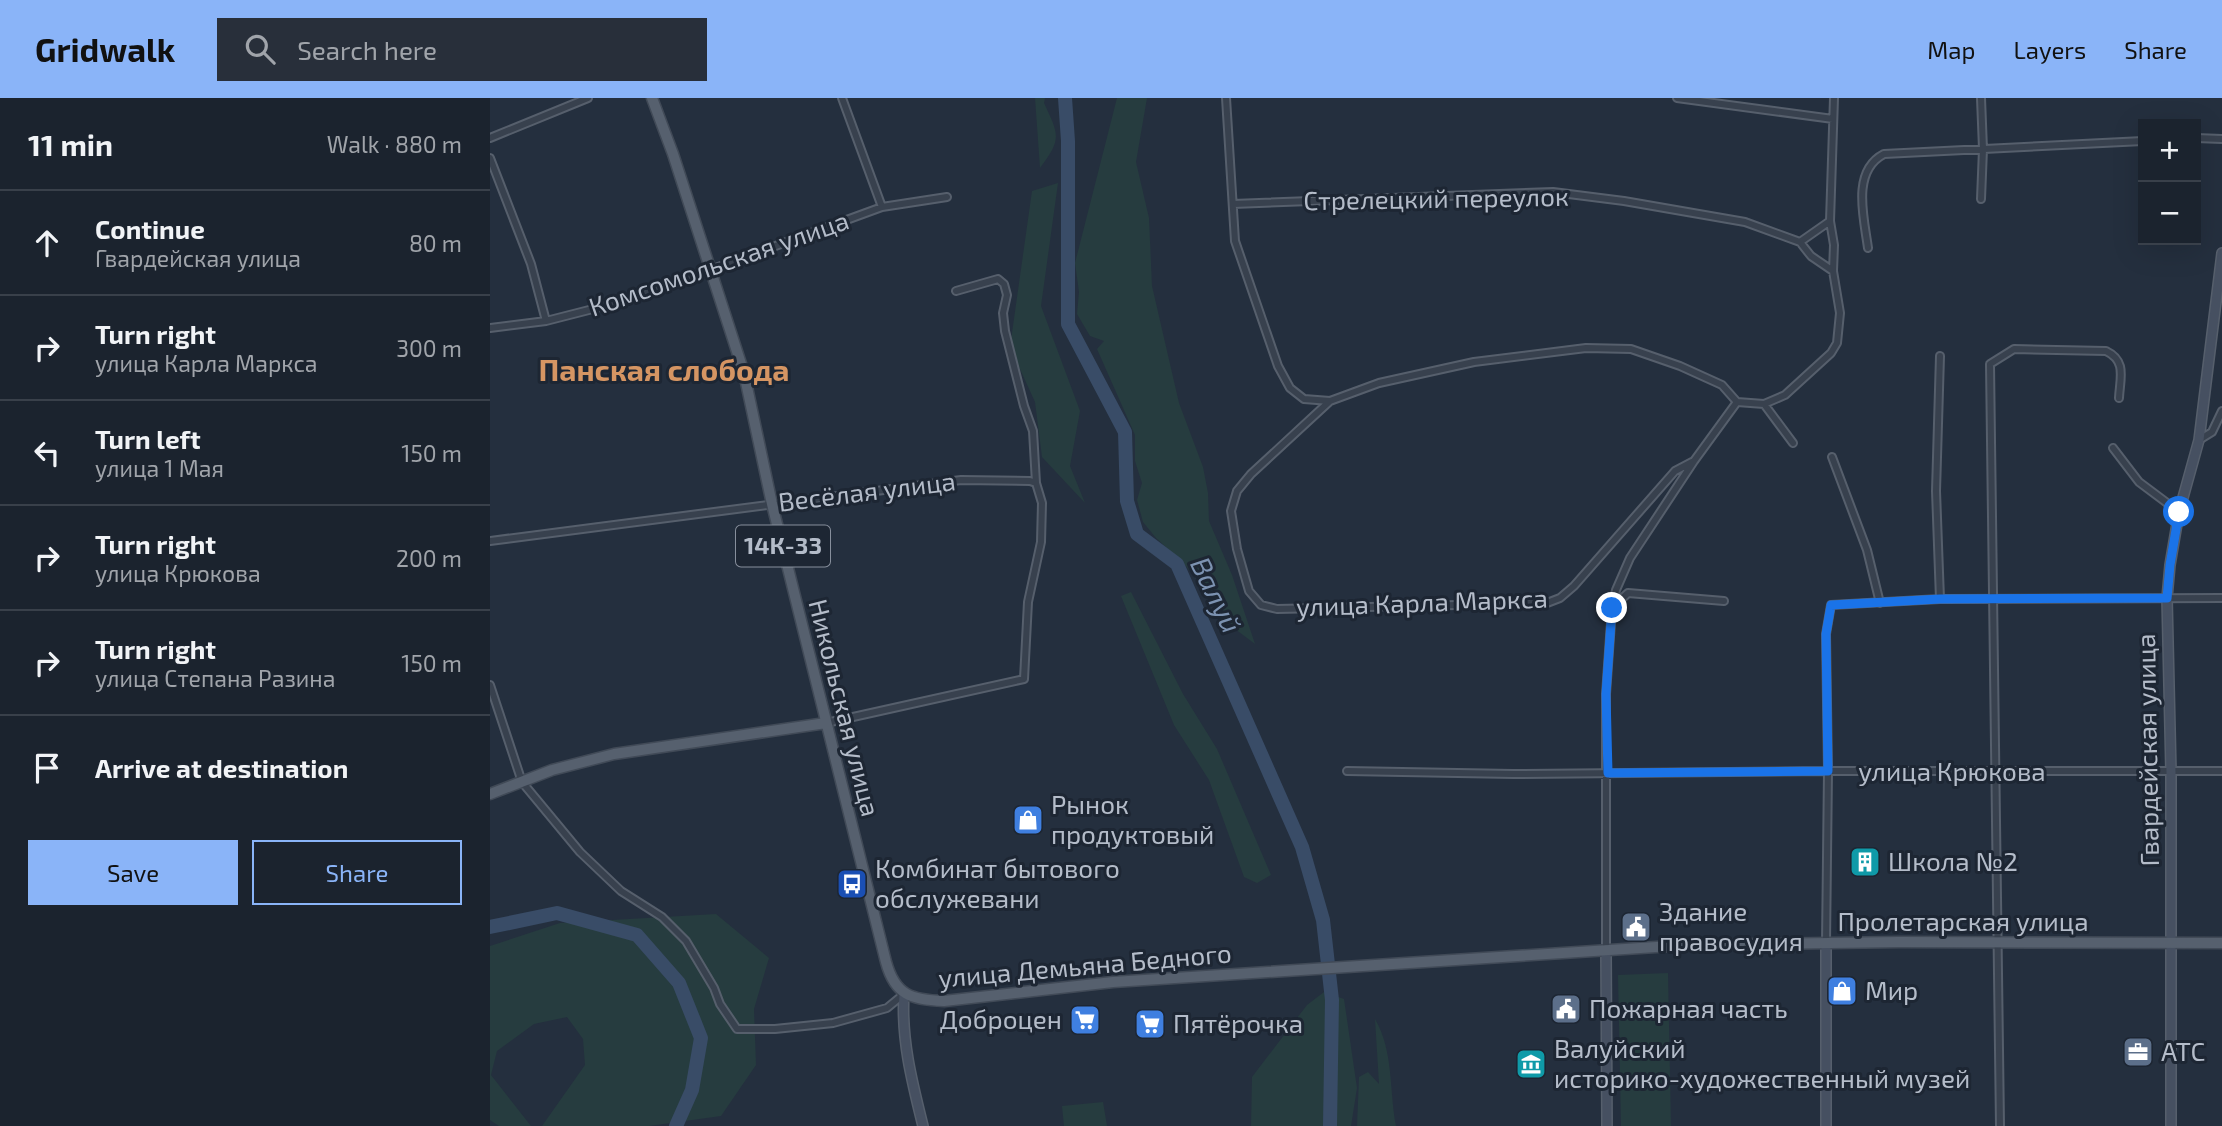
<!DOCTYPE html>
<meta charset="utf-8">
<style>
:root{--surface:#1b232e;--page:#282f3a;--text:#f1f3f6;--muted:#a0a4aa;--line:#39404a;--accent:#8ab4f8}
body{margin:0;font-family:"Exo 2",sans-serif;background:var(--page);color:var(--text)}
.controls{position:absolute;right:21px;top:21px;display:grid;overflow:hidden;border-radius:0px;box-shadow:0 7px 28px #0002}
.controls button{width:63px;height:63px;display:grid;place-items:center;padding:0;border:0;border-bottom:2px solid var(--line);background:var(--surface);color:var(--text);font:35px sans-serif}
.stop{position:absolute;width:21px;height:21px;margin:-16px;border:5px solid #1a73e8;border-radius:50%;background:#fff}
.stop.end{background:#1a73e8;border-color:#fff;box-shadow:0 2px 7px #0008}
.list{margin:0;padding:0;list-style:none}
h2{display:flex;justify-content:space-between;align-items:center;height:91px;margin:0;padding:0 28px;font-size:30px}
h2 small{font-size:23px;font-weight:400;color:var(--muted)}
.list li{display:grid;grid-template-columns:46px 1fr auto;gap:21px;align-items:center;box-sizing:border-box;height:105px;padding:0 28px;border-top:2px solid var(--line)}
.list b{display:block;font-size:26px;white-space:nowrap}
.list p{margin:0;font-size:23px;white-space:nowrap;color:var(--muted)}
.list em{font-size:23px;font-style:normal;color:var(--muted)}
.actions{display:flex;gap:14px;padding:21px 28px}
.actions a{flex:1;padding:16px 0;border:2px solid var(--accent);border-radius:0px;text-align:center;font-size:24px;color:var(--accent)}
.actions .main{background:var(--accent);color:#111}
.icon{flex:none;width:38px;height:38px;fill:none;stroke:currentColor;stroke-width:2;stroke-linecap:round;stroke-linejoin:round}
.map{position:relative;flex:none;width:1732px;height:1028px;overflow:hidden}
header{display:flex;align-items:center;gap:42px;box-sizing:border-box;height:98px;padding:0 35px;background:var(--accent);color:#111}
header strong{font-size:33px}
nav{display:flex;gap:38px;margin-inline-start:auto;font-size:24px}
.search{width:490px;height:63px;background:var(--page);display:flex;align-items:center;gap:18px;box-sizing:border-box;padding:0 24px;border-radius:0px;color:var(--muted);font-size:26px}
main{display:flex}
aside{flex:1;background:var(--surface)}
.map>svg:first-child{display:block}
.green{fill:#263c3f}
.lines{fill:none;stroke-linecap:round;stroke-linejoin:round}
.river{stroke:#394c67;stroke-width:14}
.street-casing{stroke:#565f6c;stroke-width:10}
.secondary-casing{stroke:#565f6c;stroke-width:12}
.primary-casing{stroke:#414a57;stroke-width:13}
.street{stroke:#38414e;stroke-width:6}
.secondary{stroke:#465061;stroke-width:9}
.primary{stroke:#56606e;stroke-width:10}
.route{stroke:#1a73e8;stroke-width:9}
.labels{text-anchor:middle;stroke-width:6;stroke-linejoin:round;paint-order:stroke}
.shield{fill:#1d2633;stroke:#878f9c;stroke-width:2}
.shield-label{font-size:24px;font-weight:bold;fill:#b4bcc9}
.street-label{font-size:26px;fill:#b4bcc9;stroke:#1d2633}
.poi-label{font-size:26px;fill:#b4bcc9;stroke:#1d2633;text-anchor:start}
.water-label{font-size:28px;font-style:italic;fill:#7c92b1;stroke:#1d2633}
.quarter-label{font-size:30px;font-weight:bold;fill:#d59563;stroke:#1d2633}
</style>
<header>
<strong>Gridwalk</strong>
<div class="search"><svg class="icon" aria-label="search" viewBox="0 0 24 24"><circle cx="10" cy="10" r="6"/><path d="M15 15l6 6"/></svg>Search here</div>
<nav><a>Map</a><a>Layers</a><a>Share</a></nav>
</header>
<main>
<aside>
<h2>11 min<small>Walk · 880 m</small></h2>
<ul class="list">
<li><svg class="icon" aria-label="ahead" viewBox="0 0 24 24"><path d="M12 20V5M6 11l6-6 6 6"/></svg><div><b>Continue</b><p>Гвардейская улица</p></div><em>80 m</em></li>
<li><svg class="icon" aria-label="right" viewBox="0 0 24 24"><path d="M7 20v-9h11M14 6l5 5-5 5"/></svg><div><b>Turn right</b><p>улица Карла Маркса</p></div><em>300 m</em></li>
<li><svg class="icon" aria-label="left" viewBox="0 0 24 24"><path d="M17 20v-9H6M10 6l-5 5 5 5"/></svg><div><b>Turn left</b><p>улица 1 Мая</p></div><em>150 m</em></li>
<li><svg class="icon" aria-label="right" viewBox="0 0 24 24"><path d="M7 20v-9h11M14 6l5 5-5 5"/></svg><div><b>Turn right</b><p>улица Крюкова</p></div><em>200 m</em></li>
<li><svg class="icon" aria-label="right" viewBox="0 0 24 24"><path d="M7 20v-9h11M14 6l5 5-5 5"/></svg><div><b>Turn right</b><p>улица Степана Разина</p></div><em>150 m</em></li>
<li><svg class="icon" aria-label="arrive" viewBox="0 0 24 24"><path d="M6 21V4h12l-3 4 3 4H6"/></svg><div><b>Arrive at destination</b></div></li>
</ul>
<div class="actions"><a class="main">Save</a><a>Share</a></div>
</aside>
<div class="map">
<svg width="1732" height="1028" viewBox="0 0 1732 1028">
<rect width="100%" height="100%" fill="#242f3e"/>
<path class="green" d="M545 0H555L554 5C569 37 572 41 550 70Z
M627 0H657L646 64 659 120 662 188 689 305 713 369 718 395 719 423 742 477 765 546 745 531 696 468 666 440 653 424 647 402 652 385 645 363V337L607 251 614 243 600 238 587 216 589 194 585 165Z
M568 85 551 208 590 313 580 368 595 405 552 359 545 304 520 249 542 93Z
M641 494 693 596 727 651 781 777 767 785 754 779 719 682 684 627 631 498Z
M226 816 279 860 264 911 266 967 231 1018 159 1028H52L95 967 93 941 77 919 44 926 7 953 1 977 41 1028H9L0 1022V848L70 825Z
M1178 875 1181 1028H1131L1128 877Z
M834 894 854 901 867 990 861 1028H761L762 979 817 907Z
M885 921C904 954 899 992 906 1028H867L869 979 878 974 889 986Z
M613 1004 617 1028H574L572 1008Z"/>
<g class="lines">
<path class="river" d="M575 0 578 43V226L635 334 637 403 647 436 687 466 812 749 833 822 842 902 840 1028
M0 829 67 815 147 837 189 885 211 940 202 992 186 1028"/>
<g class="street-casing">
<path id="street" d="M352 0 392 109
M736 0 745 143 788 268 800 290 814 301 840 303
M1187 0 1343 21
M1491 0 1493 51 1491 101
M0 40 98 0
M1706 40 1732 41
M0 60 41 166 56 223
M743 106 1063 94 1134 103 1255 124 1310 144 1321 158 1343 173
M1310 144 1340 123
M1378 150C1374 120 1361 73 1394 56L1653 43
M0 230 56 223 138 202 392 109 457 99
M1274 306 1303 345
M1709 342 1722 334 1732 313
M1623 350 1649 384 1689 414
M1342 359 1377 452 1390 505
M1204 363 1185 373 1084 488 1070 500 1057 505 787 511 771 507 759 493 747 451 741 413 747 393 761 376 840 303 889 285 984 264 1096 250 1141 251 1190 268 1232 287 1247 304
M0 443 471 382 540 383 546 385
M1450 501 1446 393 1450 258
M1123 509 1138 495 1234 503
M0 587 32 684 90 754 131 793 172 819 196 843 224 890 230 906 247 931H285L343 925 397 910 414 896
M336 625 534 581 538 504 551 444 552 405 546 385 543 333 534 308 515 233 513 215 517 197 514 186 508 181 466 193
M857 673 1023 676 1338 673H1732
M1336 845 1338 673 1336 536 1341 507 1450 501 1732 500
M1116 852V596L1122 510 1126 492 1140 460 1204 363 1247 304 1274 306 1295 297 1341 255 1347 245 1350 215 1343 173 1344 147 1340 123 1344 0
M1510 1028 1500 266 1524 251 1616 253C1637 263 1630 280 1629 300"/>
</g>
<g class="secondary-casing">
<path id="secondary" d="M1336 845V1028
M1116 852 1117 1028
M414 896C411 941 422 984 433 1028
M1681 1028V674L1677 500 1680 467 1689 414 1709 342 1732 155"/>
</g>
<g class="primary-casing">
<path id="primary" d="M162 0 183 56 254 275 282 406 396 864C405 897 421 902 454 903L623 884 1197 847 1409 844 1732 845
M0 696 62 672 124 656 336 625"/>
</g>
<use href="#street" class="street"/>
<use href="#secondary" class="secondary"/>
<use href="#primary" class="primary"/>
</g>
<g class="lines">
<path class="route" d="M1122 510 1116 596 1118 675 1338 673 1336 536 1341 507 1450 501 1677 500 1680 467 1689 414"/>
</g>
<defs>
<g id="shop-square" transform="scale(1.575)"><rect x="-9" y="-9" width="18" height="18" rx="4" fill="#3f7fe0" stroke="#1d2633"/><path d="M-5-2.5h2.3a2.7 3.5 0 0 1 5.4 0H5L5.5 6h-11ZM-1.5-2.5h3a1.5 2.3 0 0 0-3 0Z" fill="#fff"/></g>
<g id="building-square" transform="scale(1.575)"><rect x="-9" y="-9" width="18" height="18" rx="4" fill="#0f9aa8" stroke="#1d2633"/><path d="M-4-6H4V6H1V3H-1V6H-4ZM-2.5-4.3h1.7v1.8h-1.7ZM.8-4.3h1.7v1.8H.8ZM-2.5-1h1.7V.8h-1.7ZM.8-1h1.7V.8H.8Z" fill="#fff"/></g>
<g id="bus-square" transform="scale(1.575)"><rect x="-9" y="-9" width="18" height="18" rx="4" fill="#1a4fb4" stroke="#1d2633"/><path d="M-5-6H5V4H4V6H2V4H-2V6H-4V4H-5ZM-3.5-4V0h7V-4ZM-3.5 1.2v1.5H-2V1.2ZM2 1.2v1.5H3.5V1.2Z" fill="#fff"/></g>
<g id="civic-square" transform="scale(1.575)"><rect x="-9" y="-9" width="18" height="18" rx="4" fill="#5c6f8a" stroke="#1d2633"/><path d="M-.6-6.5H3V-4.5H.6V-3L4-1V1h2V6H-6V1h2V-1L-.6-3ZM-1.2 2.5V6h2.4V2.5Z" fill="#fff"/></g>
<g id="supermarket-square" transform="scale(1.575)"><rect x="-9" y="-9" width="18" height="18" rx="4" fill="#3f7fe0" stroke="#1d2633"/><path d="M-6-5.5h2.5l.6 2H6L4.5 2H-2.5L-4.4-4H-6ZM-1.5 3.2a1.3 1.3 0 1 0 .1 0ZM3 3.2a1.3 1.3 0 1 0 .1 0Z" fill="#fff"/></g>
<g id="office-square" transform="scale(1.575)"><rect x="-9" y="-9" width="18" height="18" rx="4" fill="#5c6f8a" stroke="#1d2633"/><path d="M-6-3h4V-5.5h4V-3h4V5H-6ZM-1-4.5V-3h2v-1.5ZM-6 0V1H6V0Z" fill="#fff"/></g>
<g id="museum-square" transform="scale(1.575)"><rect x="-9" y="-9" width="18" height="18" rx="4" fill="#0f9aa8" stroke="#1d2633"/><path d="M0-6L6-3V-2H-6V-3ZM-5-1h2V3h-2ZM-1-1h2V3h-2ZM3-1h2V3H3ZM-6 4H6V6H-6Z" fill="#fff"/></g>
</defs>
<g fill-rule="evenodd">
<use href="#shop-square" x="538" y="722"/>
<use href="#building-square" x="1375" y="764"/>
<use href="#bus-square" x="362" y="786"/>
<use href="#civic-square" x="1146" y="829"/>
<use href="#shop-square" x="1352" y="893"/>
<use href="#civic-square" x="1076" y="911"/>
<use href="#supermarket-square" x="595" y="922"/>
<use href="#supermarket-square" x="660" y="926"/>
<use href="#office-square" x="1648" y="954"/>
<use href="#museum-square" x="1041" y="966"/>
</g>
<g class="labels">
<rect class="shield" x="246" y="427.5" width="94" height="41" rx="5"/>
<g class="shield-label">
<text x="293" y="456">14К-33</text>
</g>
<g class="street-label">
<text transform="translate(946 101) rotate(-1)" y="9">Стрелецкий переулок</text>
<text transform="translate(229 166) rotate(-19)" y="9">Комсомольская улица</text>
<text transform="translate(377 394) rotate(-7)" y="9">Весёлая улица</text>
<text transform="translate(932 505) rotate(-2)" y="9">улица Карла Маркса</text>
<text transform="translate(354 610) rotate(76)" y="9">Никольская улица</text>
<text transform="translate(1658 652) rotate(-91)" y="9">Гвардейская улица</text>
<text x="1462" y="683">улица Крюкова</text>
<text x="1473" y="833">Пролетарская улица</text>
<text transform="translate(595 868) rotate(-5)" y="9">улица Демьяна Бедного</text>
</g>
<g class="poi-label">
<text x="561" y="716">Рынок<tspan x="561" dy="30">продуктовый</tspan></text>
<text x="1398" y="773">Школа №2</text>
<text x="385" y="780">Комбинат бытового<tspan x="385" dy="30">обслужевани</tspan></text>
<text x="1169" y="823">Здание<tspan x="1169" dy="30">правосудия</tspan></text>
<text x="1375" y="902">Мир</text>
<text x="1099" y="920">Пожарная часть</text>
<text x="572" y="931" text-anchor="end">Доброцен</text>
<text x="683" y="935">Пятёрочка</text>
<text x="1064" y="960">Валуйский<tspan x="1064" dy="30">историко-художественный музей</tspan></text>
<text x="1671" y="963">АТС</text>
</g>
<g class="water-label">
<text transform="translate(726 497) rotate(64)" y="10">Валуй</text>
</g>
<g class="quarter-label">
<text x="174" y="283">Панская слобода</text>
</g>
</g>
</svg>
<div class="controls">
<button>+</button>
<button>−</button>
</div>
<div class="stop" style="left:1689px;top:414px"></div>
<div class="stop end" style="left:1122px;top:510px"></div>
</div>
</main>
